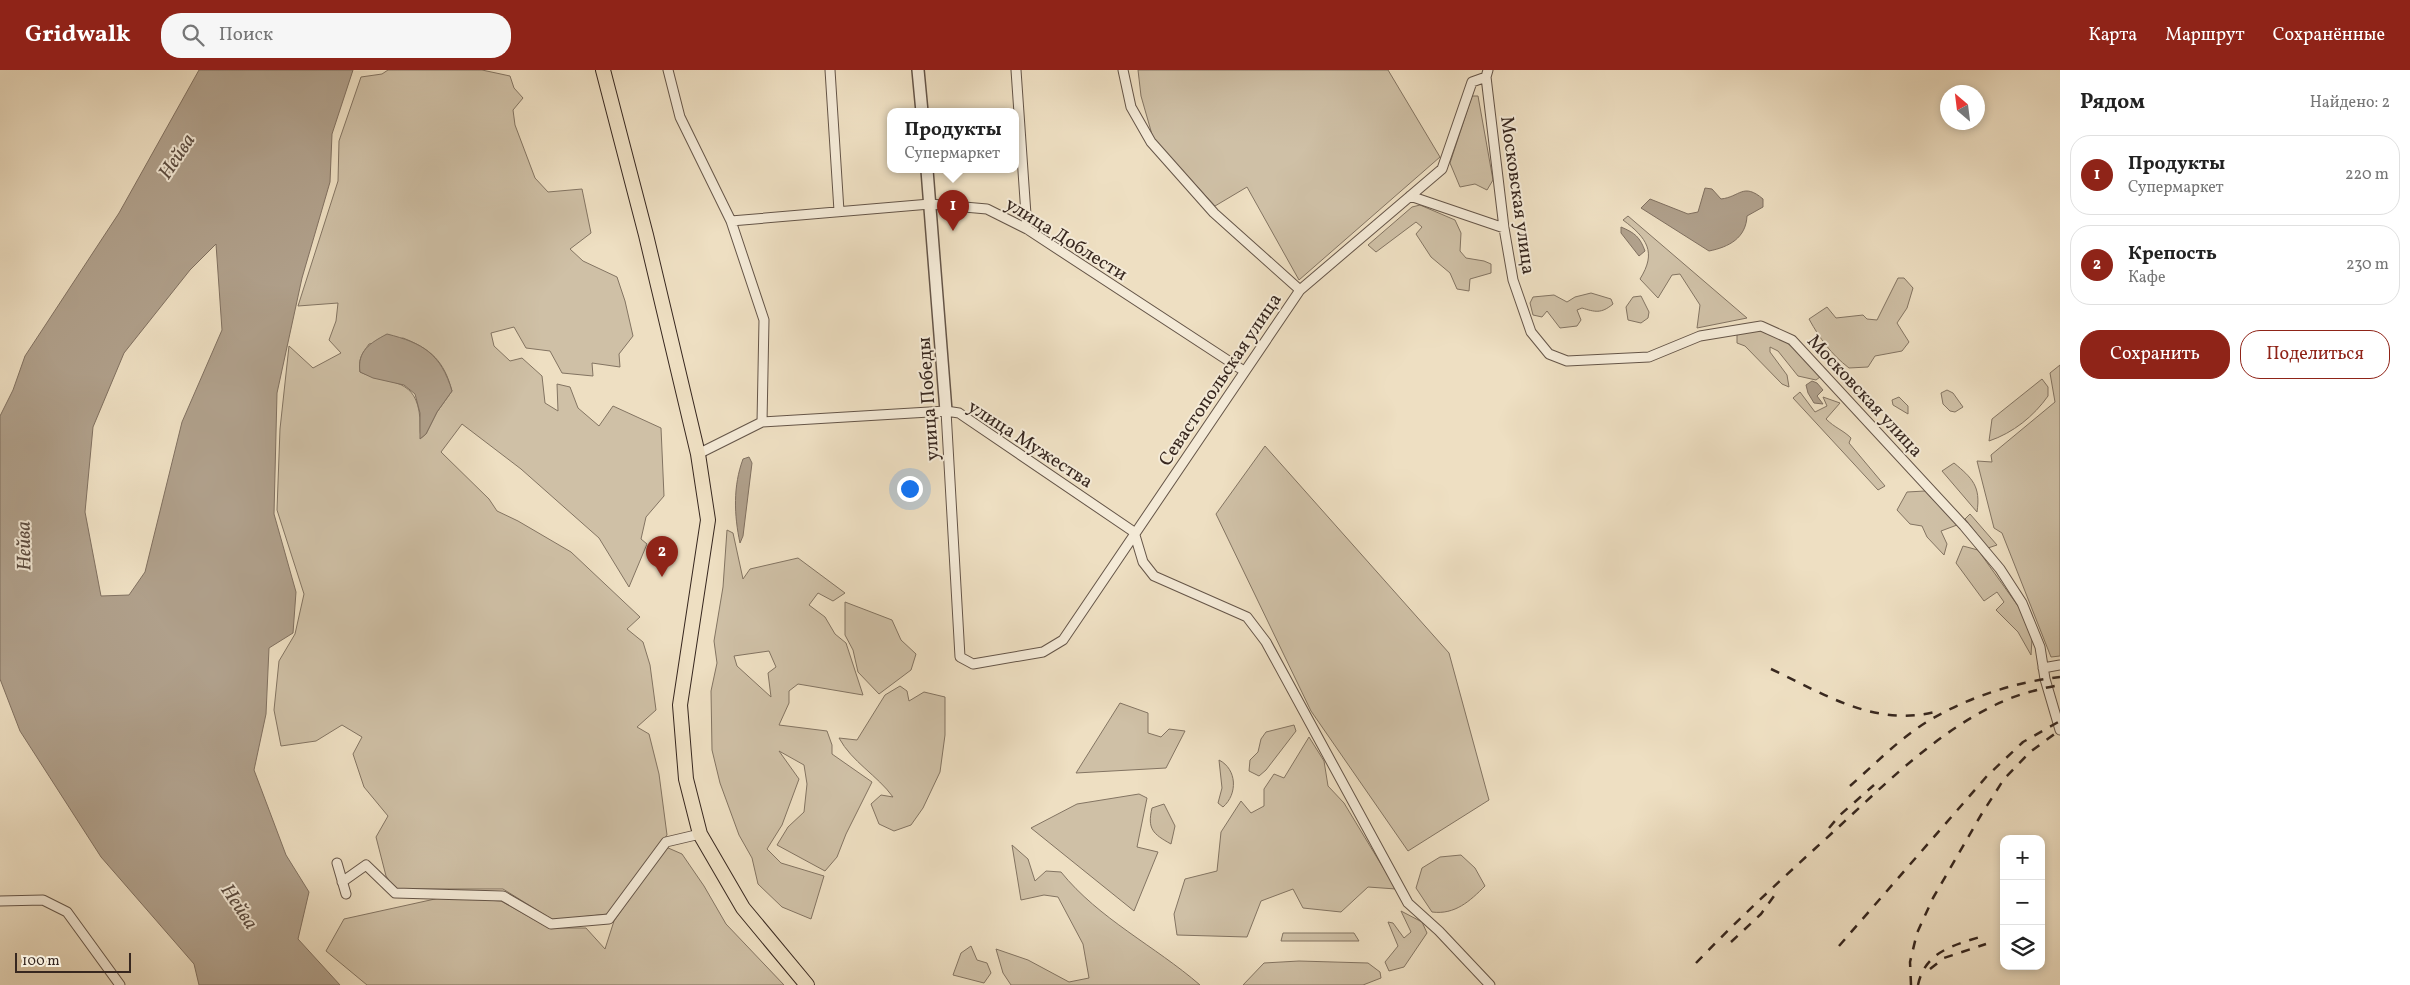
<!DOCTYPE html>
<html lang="ru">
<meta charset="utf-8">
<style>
:root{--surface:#fff;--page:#f6f6f6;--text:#222;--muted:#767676;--line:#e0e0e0;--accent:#8f2418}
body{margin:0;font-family:Vollkorn,serif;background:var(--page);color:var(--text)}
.controls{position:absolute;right:15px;bottom:15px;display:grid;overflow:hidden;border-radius:10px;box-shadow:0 2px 8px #0003}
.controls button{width:45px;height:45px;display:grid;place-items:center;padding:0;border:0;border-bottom:1px solid var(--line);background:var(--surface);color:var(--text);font:25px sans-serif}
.compass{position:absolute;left:1940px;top:15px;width:45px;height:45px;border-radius:50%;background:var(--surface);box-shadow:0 2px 8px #0003;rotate:332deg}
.scale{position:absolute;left:15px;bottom:12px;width:116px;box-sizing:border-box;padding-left:5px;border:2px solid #37271f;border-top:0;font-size:14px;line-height:18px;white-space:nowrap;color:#37271f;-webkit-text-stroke:4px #f4ead7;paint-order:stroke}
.you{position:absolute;left:909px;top:418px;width:18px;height:18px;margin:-12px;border:4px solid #fff;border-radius:50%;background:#1a73e8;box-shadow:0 0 0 8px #1a73e833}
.badge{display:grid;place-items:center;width:32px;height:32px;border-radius:50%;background:var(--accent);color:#fff;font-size:16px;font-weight:700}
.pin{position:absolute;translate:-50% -41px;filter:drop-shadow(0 1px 2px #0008)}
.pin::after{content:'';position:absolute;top:26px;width:18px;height:15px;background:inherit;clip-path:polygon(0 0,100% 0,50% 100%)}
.popup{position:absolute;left:887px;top:38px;width:132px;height:65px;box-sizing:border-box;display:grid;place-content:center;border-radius:10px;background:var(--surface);filter:drop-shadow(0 1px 4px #0005);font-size:16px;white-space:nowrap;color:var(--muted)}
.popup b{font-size:19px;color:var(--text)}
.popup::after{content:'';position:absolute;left:50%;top:100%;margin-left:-10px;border:10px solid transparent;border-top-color:var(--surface)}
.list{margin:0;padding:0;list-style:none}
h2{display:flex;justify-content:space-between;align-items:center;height:65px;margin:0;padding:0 20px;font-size:21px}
h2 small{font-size:16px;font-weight:400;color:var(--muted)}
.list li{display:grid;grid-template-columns:32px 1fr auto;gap:15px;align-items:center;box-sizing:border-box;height:80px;margin:0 10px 10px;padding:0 10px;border:1px solid var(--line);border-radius:20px}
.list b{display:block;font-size:19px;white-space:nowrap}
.list p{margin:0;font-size:16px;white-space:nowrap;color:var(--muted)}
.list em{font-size:16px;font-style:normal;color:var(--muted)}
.actions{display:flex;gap:10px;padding:15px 20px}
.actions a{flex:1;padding:11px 0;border:1px solid var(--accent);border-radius:20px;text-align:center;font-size:18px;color:var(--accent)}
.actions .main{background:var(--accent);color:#fff}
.icon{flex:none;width:28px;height:28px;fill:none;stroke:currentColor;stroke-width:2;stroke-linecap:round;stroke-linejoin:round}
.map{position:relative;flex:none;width:2060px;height:915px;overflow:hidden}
header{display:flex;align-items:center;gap:30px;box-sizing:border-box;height:70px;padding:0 25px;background:var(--accent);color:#fff}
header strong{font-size:24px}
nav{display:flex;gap:28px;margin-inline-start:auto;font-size:18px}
.search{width:350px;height:45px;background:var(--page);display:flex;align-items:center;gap:12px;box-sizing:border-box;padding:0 18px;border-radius:20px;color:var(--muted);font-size:19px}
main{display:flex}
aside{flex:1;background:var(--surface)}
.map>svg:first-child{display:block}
.green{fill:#cfc0a6;stroke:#837462;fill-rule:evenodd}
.water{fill:#b0a08b;stroke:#807060;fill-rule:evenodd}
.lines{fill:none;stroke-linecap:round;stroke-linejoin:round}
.minor-casing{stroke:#655548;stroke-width:11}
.tertiary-casing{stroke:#655548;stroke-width:14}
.primary-casing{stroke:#37271f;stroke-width:16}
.minor{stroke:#f4ead7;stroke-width:9}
.tertiary{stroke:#f4ead7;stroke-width:11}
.primary{stroke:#eedfc2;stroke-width:14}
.rail{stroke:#37271f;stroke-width:2.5;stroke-dasharray:9 9;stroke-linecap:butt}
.labels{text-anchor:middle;stroke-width:4;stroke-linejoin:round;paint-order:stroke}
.street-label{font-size:19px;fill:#37271f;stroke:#f4ead7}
.water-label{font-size:20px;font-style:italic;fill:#5b4b3f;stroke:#f4ead7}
</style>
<header>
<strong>Gridwalk</strong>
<div class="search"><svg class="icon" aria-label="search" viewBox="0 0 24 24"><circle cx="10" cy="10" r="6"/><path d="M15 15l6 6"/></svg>Поиск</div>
<nav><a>Карта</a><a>Маршрут</a><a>Сохранённые</a></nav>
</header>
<main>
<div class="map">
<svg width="2060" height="915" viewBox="0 0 2060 915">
<rect width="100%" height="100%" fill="#eedfc2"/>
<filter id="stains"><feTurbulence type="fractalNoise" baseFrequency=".004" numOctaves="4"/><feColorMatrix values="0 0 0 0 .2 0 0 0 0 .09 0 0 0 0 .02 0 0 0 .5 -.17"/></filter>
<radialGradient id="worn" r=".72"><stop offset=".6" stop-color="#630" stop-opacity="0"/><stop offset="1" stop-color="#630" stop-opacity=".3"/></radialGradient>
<path class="green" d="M388 0H482L510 6 514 18 523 28 513 40 515 55 535 108 548 122 582 119 591 163 570 179 583 191 617 207 625 231 633 266 619 284 620 297 592 293 593 306 562 303 550 281 526 278 514 257 491 263 494 276 510 291 522 288 542 306 545 333 558 341 557 314 570 317 578 338 599 356 613 336 661 358 664 426 646 447 641 469 647 474 629 517 599 468 521 399 462 354 441 382 489 429 497 441 518 451 571 482 640 547 627 559 643 572 650 595 656 640 637 657 649 664 659 704 667 765 608 844 553 850 503 819H395L386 806 376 767 388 746 364 717 353 684 362 667 342 655 316 671 281 676 274 640 279 591 295 564 304 524 277 440 280 359 289 276 313 298 341 283 329 270 336 251 338 233 298 236 338 111 339 71 361 7 382 4ZM403 268C431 279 444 291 452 321L437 342 426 364 421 368C419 360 421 350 419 341 413 307 387 314 360 302 358 289 362 284 369 274Z
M1138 0H1388L1440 87 1299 210 1247 117 1215 136 1153 68 1141 26Z
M1472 26H1478L1493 110 1487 120 1475 114 1460 117 1450 93Z
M1420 135 1455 150 1461 163 1460 181 1466 188 1484 191 1491 194V203L1470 209 1469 221 1457 219 1450 203 1431 187 1416 164 1422 157 1416 152 1376 182 1368 175 1412 137Z
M1628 146 1747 248 1697 258 1700 235 1680 204 1672 205 1658 228 1640 209C1657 182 1647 168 1623 150Z
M1898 208H1904L1913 218 1907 238 1897 253 1909 272 1902 281 1875 286 1868 297 1849 298C1831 284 1820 269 1809 249L1827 237 1836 248 1863 245 1867 249 1877 250Z
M1591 223 1611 229 1613 234C1601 244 1595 242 1582 238L1577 240 1581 250 1577 256 1560 258 1547 241 1542 247 1533 245 1530 233 1533 227 1554 225 1567 232 1575 227Z
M1641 226 1649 242 1648 248 1641 253 1628 250 1626 237 1633 227Z
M1762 261C1787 266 1804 289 1820 307L1816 310 1798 306 1778 281 1770 277V282L1787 305 1789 317 1782 314 1745 276 1737 273V262Z
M2060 295V586L2051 587 2002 463 1994 458 1977 391 1992 392 1991 385 2055 332 2050 303Z
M2042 309 2048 317V326C2034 346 2013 363 1989 371L1992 349Z
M1947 320 1953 323 1963 337 1955 342 1950 341 1943 334 1941 323Z
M1800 322 1815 342 1827 336 1823 327 1840 333 1826 349C1835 358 1843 360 1851 368L1849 373 1885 416 1878 420 1793 328Z
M1899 327 1908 336V344L1893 335 1892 330Z
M1265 376 1449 583 1489 730 1408 781 1311 641 1216 444Z
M1954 393C1972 408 1981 416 1977 442L1942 401Z
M1925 421 1957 455 1941 461 1947 474 1944 485 1927 467 1922 456 1910 454 1897 440 1907 422Z
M1970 444 1997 475 1988 478 1965 449Z
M727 460 733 463 743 509 750 499 798 488 845 523 833 531 818 523 809 535 825 547 835 564 846 573 863 625 798 614 789 621V633L779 655 827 661 832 675V684L872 712 846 764 837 787 825 801 777 775 788 757 804 742 807 714 804 695 779 681 799 709 782 755 767 779 781 793 824 806 811 849 782 837 758 814 752 788 739 765 720 713 712 680 711 621 717 593 714 571 723 517ZM769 581 776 597 768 603 771 627 737 596 734 586Z
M1963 476 1978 480 2023 543 2032 569 2031 585 2018 562 1996 540 2004 532 1997 522 1984 531 1956 493Z
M845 532 892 550 901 570 916 584 911 600 879 624 858 602 853 580 845 565Z
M900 616 907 621 909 631 924 622 945 627V665L940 702 923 738 911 755 894 761 879 754 871 734 881 725 893 727C877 705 852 692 839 668L857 670 885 625Z
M1120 633 1148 643V663L1161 667 1169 659 1185 661 1166 698 1076 703Z
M1294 655 1296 661 1266 700 1259 706 1249 701 1250 690 1258 682 1261 669 1266 662Z
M1309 667 1324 691 1328 716 1344 733 1396 819 1368 817 1341 842 1303 838 1293 819 1261 831 1247 867 1177 865 1174 844 1185 809 1217 801 1221 762 1241 731 1251 743 1264 736V719L1274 704 1284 708Z
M1219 690C1237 699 1238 724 1223 737L1218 733 1222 718Z
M1139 724 1147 728 1137 777 1158 782 1134 841 1031 758 1077 734Z
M1164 734 1175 756 1171 774C1153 764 1147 759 1152 738Z
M1012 775 1028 789 1035 811 1046 801 1061 802C1099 849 1155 876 1200 915H1011L1003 903 996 879 1028 890 1069 912 1089 908 1083 874 1058 827 1044 825 1021 830Z
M666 777 682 784 704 816 726 854 784 915H367L326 881 344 849 444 827 501 831 549 858H586L605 879 614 851Z
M1461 785 1475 798 1485 816C1470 831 1455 845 1432 842L1416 818 1422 798 1440 787Z
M1401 841 1422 852 1427 863 1404 897 1389 901 1385 892 1398 876 1388 852 1393 853 1404 868 1411 862Z
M1283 863H1354L1359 871H1281Z
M971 876 977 890 987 893 991 903 984 913 953 905 961 883Z
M1299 891 1368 893 1380 902 1381 908 1363 915H1243L1264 893Z"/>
<path class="water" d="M199 0H353L332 64 330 112 302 208 277 323 274 444 296 522 293 563 269 578 266 644 254 700 286 785 309 822 298 869 340 915H199L194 894 101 787 20 661 0 609V346L13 320 25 286 119 143ZM216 174 222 260 182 352 145 502 129 525 101 526 85 442 93 357 124 283 190 200Z
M1705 118 1712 119 1721 129C1740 127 1743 112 1763 129V137L1747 146C1746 168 1729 177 1709 181L1641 138 1650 129 1688 144 1698 142Z
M1621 157C1635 163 1640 167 1645 181L1639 186 1621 163Z
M387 264C423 273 441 284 452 321L437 342 426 364 420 369V343L415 324 404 315 373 308 360 302C357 281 370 273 387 264Z
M1812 311 1817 313 1823 320 1817 326 1823 334 1814 333 1808 323 1806 315Z
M749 387 752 393 743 466 740 473C734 445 733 416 743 389Z"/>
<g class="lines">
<g class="minor-casing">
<path id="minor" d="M668 0 680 47 731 151 764 250 762 352
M830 0 839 141
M1016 0 1027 159
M1123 0 1131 37 1151 72 1214 143 1300 220
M1488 0 1486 7 1504 158 1513 210 1531 262 1549 284 1567 291 1649 287 1700 266 1761 256 1792 270 1964 456 2000 499 2022 533 2040 577 2045 609 2060 660
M1410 126 1504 158
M731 151 930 134 987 139 1027 159 1244 301
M946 341 960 587 973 594 1043 582 1063 570 1300 220 1442 99 1472 12 1486 7
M698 384 762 352 946 341 959 343 1134 462 1143 492 1154 506 1247 547 1266 572 1408 833 1439 861 1490 915
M2043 598 2060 595
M337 793 346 824
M342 812 366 795 395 823 503 826 551 854 609 849 666 772 700 764
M0 831 43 830 67 842 120 915"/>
</g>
<g class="tertiary-casing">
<path id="tertiary" d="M918 0 922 42
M927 100 946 341"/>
</g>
<g class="primary-casing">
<path id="primary" d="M603 0 646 165 698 384 708 450 680 635 686 709 700 764 743 838 807 915"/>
</g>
<use href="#minor" class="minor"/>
<use href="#tertiary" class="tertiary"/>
<use href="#primary" class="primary"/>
<path class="rail" d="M1771 599C1826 625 1876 658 1939 641
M1850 716C1875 694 1901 667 1930 650 1969 627 2015 612 2060 607
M1829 758 1840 745 1874 715
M1731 872 1761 844 1779 819
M1839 876 1987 706 2023 672 2060 651
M1696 893C1739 848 1785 806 1831 764 1881 718 1933 665 1995 635 2015 625 2038 619 2060 615
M1930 899 1944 888 1986 874
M1911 915 1910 892 1917 863 1933 828 1981 745 2004 709 2030 682 2060 660
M1918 915C1925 881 1955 875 1983 866"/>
</g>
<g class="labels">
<g class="street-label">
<text transform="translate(1519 125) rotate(82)" y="7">Московская улица</text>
<text transform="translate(1067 168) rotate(32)" y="7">улица Доблести</text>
<text transform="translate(1219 309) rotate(-56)" y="7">Севастопольская улица</text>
<text transform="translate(1866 325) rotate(47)" y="7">Московская улица</text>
<text transform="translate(927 329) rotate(-94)" y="7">улица Победы</text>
<text transform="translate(1031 373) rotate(33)" y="7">улица Мужества</text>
</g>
<g class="water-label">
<text transform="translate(176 86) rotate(-57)" y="7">Нейва</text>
<text transform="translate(23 476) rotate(-91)" y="7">Нейва</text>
<text transform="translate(240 836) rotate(56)" y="7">Нейва</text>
</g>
</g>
<rect width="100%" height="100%" filter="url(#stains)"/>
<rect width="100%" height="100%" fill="url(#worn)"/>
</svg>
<div class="controls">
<button>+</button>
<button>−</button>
<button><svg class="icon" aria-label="layers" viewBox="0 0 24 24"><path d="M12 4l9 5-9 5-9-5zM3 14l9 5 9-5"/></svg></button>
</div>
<svg class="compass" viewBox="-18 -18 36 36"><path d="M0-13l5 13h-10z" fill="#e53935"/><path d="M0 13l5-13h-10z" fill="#767676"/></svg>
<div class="scale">100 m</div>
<div class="you"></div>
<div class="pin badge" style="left:953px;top:161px">1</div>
<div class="popup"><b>Продукты</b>Супермаркет</div>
<div class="pin badge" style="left:662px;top:507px">2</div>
</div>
<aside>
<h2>Рядом<small>Найдено: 2</small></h2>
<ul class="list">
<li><span class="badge">1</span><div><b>Продукты</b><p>Супермаркет</p></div><em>220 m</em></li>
<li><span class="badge">2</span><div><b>Крепость</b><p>Кафе</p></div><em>230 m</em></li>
</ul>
<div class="actions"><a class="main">Сохранить</a><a>Поделиться</a></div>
</aside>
</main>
